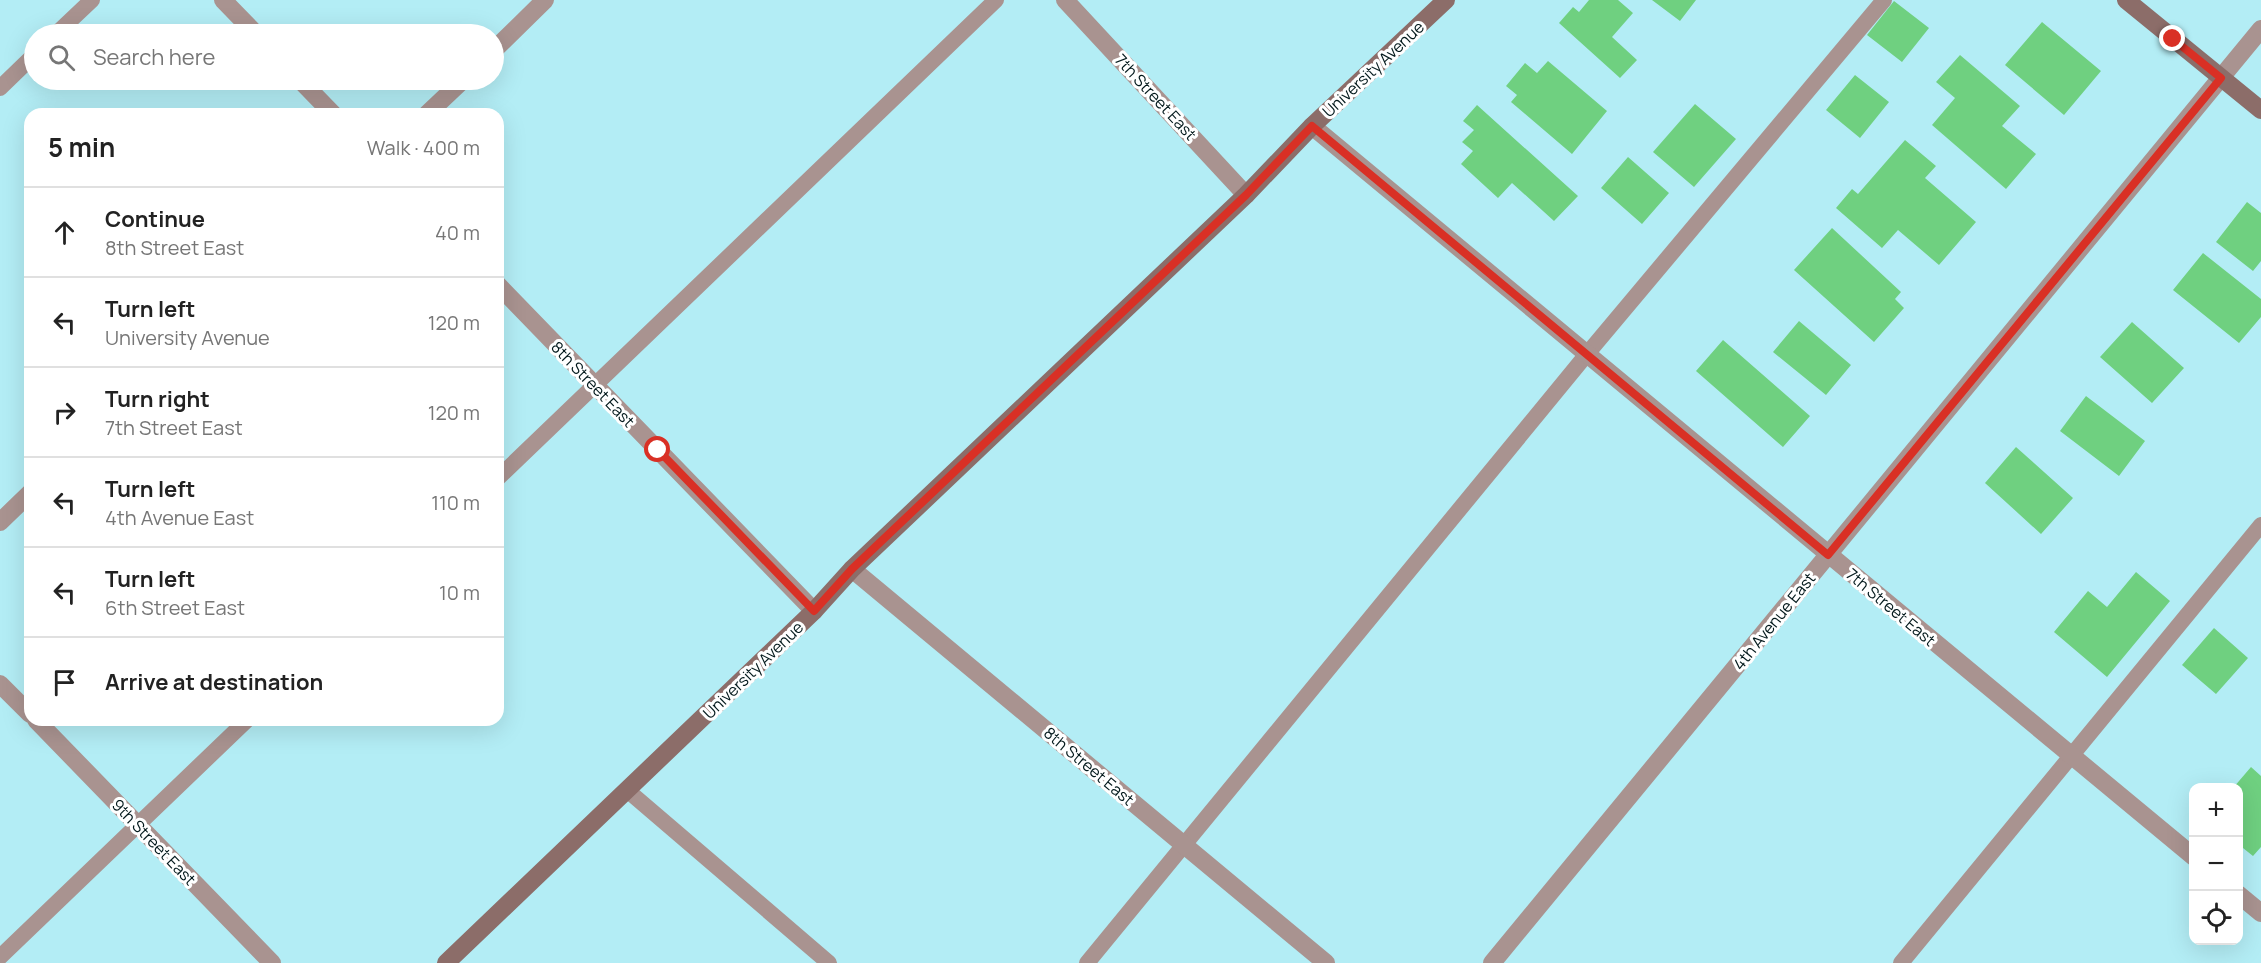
<!DOCTYPE html>
<meta charset="utf-8">
<style>
:root{--surface:#fff;--page:#f6f6f6;--text:#222;--muted:#767676;--line:#e0e0e0}
body{margin:0;font-family:Manrope,sans-serif;background:var(--page);color:var(--text)}
.controls{position:absolute;right:18px;bottom:18px;display:grid;overflow:hidden;border-radius:12px;box-shadow:0 6px 24px #0002}
.controls button{width:54px;height:54px;display:grid;place-items:center;padding:0;border:0;border-bottom:2px solid var(--line);background:var(--surface);color:var(--text);font:30px sans-serif}
.stop{position:absolute;width:18px;height:18px;margin:-14px;border:4px solid #d93025;border-radius:50%;background:#fff}
.stop.end{background:#d93025;border-color:#fff;box-shadow:0 2px 6px #0008}
.list{margin:0;padding:0;list-style:none}
h2{display:flex;justify-content:space-between;align-items:center;height:78px;margin:0;padding:0 24px;font-size:26px}
h2 small{font-size:20px;font-weight:400;color:var(--muted)}
.list li{display:grid;grid-template-columns:39px 1fr auto;gap:18px;align-items:center;box-sizing:border-box;height:90px;padding:0 24px;border-top:2px solid var(--line)}
.list b{display:block;font-size:22px;white-space:nowrap}
.list p{margin:0;font-size:20px;white-space:nowrap;color:var(--muted)}
.list em{font-size:20px;font-style:normal;color:var(--muted)}
.icon{flex:none;width:33px;height:33px;fill:none;stroke:currentColor;stroke-width:2;stroke-linecap:round;stroke-linejoin:round}
.map{position:relative;flex:none;width:2261px;height:963px;overflow:hidden}
.search{position:absolute;background:var(--surface);box-shadow:0 6px 24px #0002;left:24px;top:24px;width:480px;height:66px;display:flex;align-items:center;gap:15px;box-sizing:border-box;padding:0 21px;border-radius:33px;color:var(--muted);font-size:22px}
.panel{position:absolute;background:var(--surface);box-shadow:0 6px 24px #0002;left:24px;top:108px;width:480px;height:618px;border-radius:18px}
.map>svg:first-child{display:block}
.building{fill:#6fd080}
.lines{fill:none;stroke-linecap:round;stroke-linejoin:round}
.lane{stroke:#a99390;stroke-width:16}
.street{stroke:#a99390;stroke-width:18}
.secondary{stroke:#8c6d69;stroke-width:18}
.route{stroke:#d93025;stroke-width:8}
.labels{text-anchor:middle;stroke-width:6;stroke-linejoin:round;paint-order:stroke}
.street-label{font-size:16px;fill:#02181b;stroke:#fff}
</style>
<div class="map">
<svg width="2261" height="963" viewBox="0 0 2261 963">
<rect width="100%" height="100%" fill="#b3edf5"/>
<path class="building" d="M1589 0H1618L1633 13 1612 37 1637 60 1620 78 1559 23 1573 7 1579 12Z
M1652 0H1696L1680 21Z
M1894 1 1929 28 1902 62 1867 35Z
M2042 22 2101 71 2064 115 2005 65Z
M1960 55 2020 106 2002 126 2036 154 2006 189 1932 125 1955 98 1936 82Z
M1548 61 1607 111 1572 154 1511 102 1517 95 1506 86 1525 63 1537 73Z
M1855 75 1889 102 1860 138 1826 110Z
M1695 104 1736 139 1694 187 1653 152Z
M1477 105 1578 196 1554 221 1512 183 1498 198 1461 164 1473 151 1462 142 1474 130 1463 121Z
M1905 140 1936 166 1925 178 1976 222 1939 265 1898 230 1882 248 1836 208 1852 189 1858 194Z
M1628 157 1669 193 1642 224 1601 188Z
M2247 202 2261 213V261L2253 271 2216 242Z
M1832 228 1901 292 1895 299 1904 308 1874 342 1794 270Z
M2203 253 2261 299V317L2239 343 2173 290Z
M1799 321 1851 365 1826 395 1773 352Z
M2132 322 2184 368 2152 403 2100 357Z
M1723 340 1810 416 1783 447 1696 371Z
M2086 396 2145 441 2119 476 2060 431Z
M2016 447 2073 498 2041 534 1985 483Z
M2136 572 2170 601 2107 677 2054 632 2088 591 2107 607Z
M2214 628 2248 658 2216 694 2182 665Z
M2251 767 2261 776V847L2253 856 2238 844V788H2233Z"/>
<g class="lines">
<path class="lane" d="M56 34 92 0
M0 88 34 55
M498 478 996 0
M627 790 829 963
M0 957 247 720
M1087 963 1587 354 1884 0
M1901 963 2261 525"/>
<path class="street" d="M223 0 256 34
M1065 0 1246 195
M494 50 545 0
M300 80 333 114
M427 114 463 80
M1312 126 2194 857
M498 285 814 611
M0 522 30 493
M852 569 1326 963
M0 684 30 714
M36 720 272 963
M2238 894 2261 913
M1492 963 2261 29"/>
<path class="secondary" d="M2126 0 2261 110
M446 963 814 611 852 569 1246 195 1312 126 1446 0"/>
</g>
<g class="lines">
<path class="route" d="M658 450 814 611 852 569 1246 195 1312 126 1828 555 2221 78 2173 39"/>
</g>
<g class="labels">
<g class="street-label">
<text transform="translate(1373 69) rotate(-43)" y="6">University Avenue</text>
<text transform="translate(1156 97) rotate(47)" y="6">7th Street East</text>
<text transform="translate(593 384) rotate(46)" y="6">8th Street East</text>
<text transform="translate(1891 607) rotate(40)" y="6">7th Street East</text>
<text transform="translate(1774 621) rotate(-51)" y="6">4th Avenue East</text>
<text transform="translate(753 670) rotate(-44)" y="6">University Avenue</text>
<text transform="translate(1089 766) rotate(40)" y="6">8th Street East</text>
<text transform="translate(154 842) rotate(46)" y="6">9th Street East</text>
</g>
</g>
</svg>
<div class="controls">
<button>+</button>
<button>−</button>
<button><svg class="icon" aria-label="locate" viewBox="0 0 24 24"><circle cx="12" cy="12" r="6"/><path d="M12 2v4M12 18v4M2 12h4M18 12h4"/></svg></button>
</div>
<div class="stop" style="left:658px;top:450px"></div>
<div class="stop end" style="left:2173px;top:39px"></div>
<div class="search"><svg class="icon" aria-label="search" viewBox="0 0 24 24"><circle cx="10" cy="10" r="6"/><path d="M15 15l6 6"/></svg>Search here</div>
<section class="panel">
<h2>5 min<small>Walk · 400 m</small></h2>
<ul class="list">
<li><svg class="icon" aria-label="ahead" viewBox="0 0 24 24"><path d="M12 20V5M6 11l6-6 6 6"/></svg><div><b>Continue</b><p>8th Street East</p></div><em>40 m</em></li>
<li><svg class="icon" aria-label="left" viewBox="0 0 24 24"><path d="M17 20v-9H6M10 6l-5 5 5 5"/></svg><div><b>Turn left</b><p>University Avenue</p></div><em>120 m</em></li>
<li><svg class="icon" aria-label="right" viewBox="0 0 24 24"><path d="M7 20v-9h11M14 6l5 5-5 5"/></svg><div><b>Turn right</b><p>7th Street East</p></div><em>120 m</em></li>
<li><svg class="icon" aria-label="left" viewBox="0 0 24 24"><path d="M17 20v-9H6M10 6l-5 5 5 5"/></svg><div><b>Turn left</b><p>4th Avenue East</p></div><em>110 m</em></li>
<li><svg class="icon" aria-label="left" viewBox="0 0 24 24"><path d="M17 20v-9H6M10 6l-5 5 5 5"/></svg><div><b>Turn left</b><p>6th Street East</p></div><em>10 m</em></li>
<li><svg class="icon" aria-label="arrive" viewBox="0 0 24 24"><path d="M6 21V4h12l-3 4 3 4H6"/></svg><div><b>Arrive at destination</b></div></li>
</ul>
</section>
</div>
